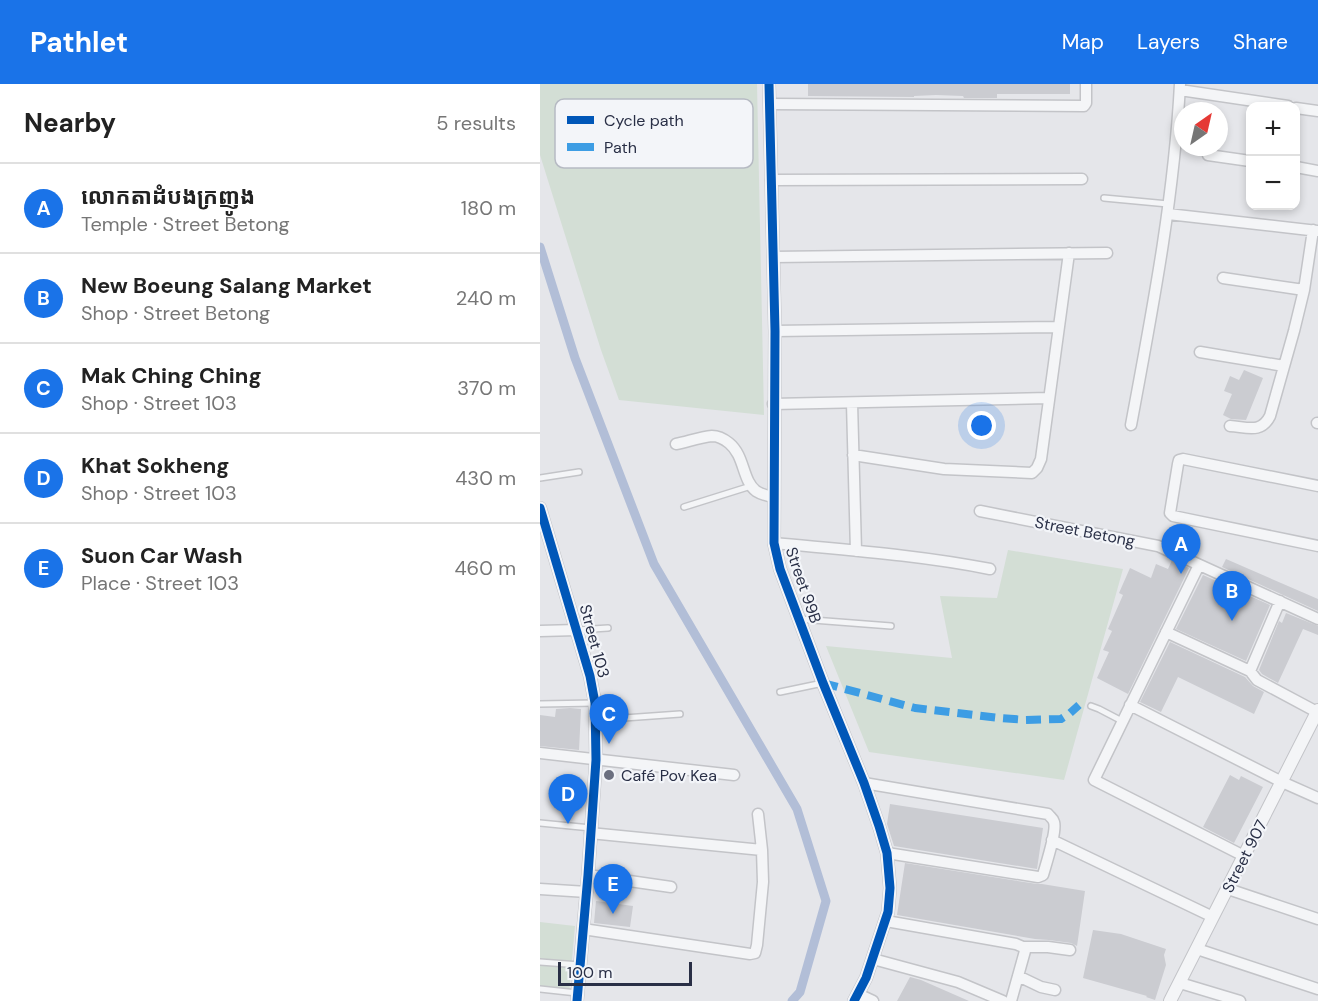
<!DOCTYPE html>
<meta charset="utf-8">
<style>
:root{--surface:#fff;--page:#f6f6f6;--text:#222;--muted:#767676;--line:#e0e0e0;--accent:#1a73e8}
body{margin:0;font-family:"DM Sans","Noto Sans Khmer",sans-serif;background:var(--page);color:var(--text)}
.controls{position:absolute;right:18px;top:18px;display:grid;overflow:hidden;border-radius:12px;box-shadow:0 3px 9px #0003}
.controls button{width:54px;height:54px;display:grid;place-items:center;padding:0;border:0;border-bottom:2px solid var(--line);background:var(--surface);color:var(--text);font:30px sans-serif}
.compass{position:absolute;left:634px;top:18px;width:54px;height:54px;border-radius:50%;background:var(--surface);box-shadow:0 3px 9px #0003;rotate:34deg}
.scale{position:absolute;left:18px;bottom:15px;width:134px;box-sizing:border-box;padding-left:6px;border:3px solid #292f46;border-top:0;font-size:16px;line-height:21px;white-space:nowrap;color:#292f46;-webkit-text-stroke:4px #f3f5f9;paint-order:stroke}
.you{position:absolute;left:442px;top:342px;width:21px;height:21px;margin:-15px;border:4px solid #fff;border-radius:50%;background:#1a73e8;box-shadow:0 0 0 9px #1a73e833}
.badge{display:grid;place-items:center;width:39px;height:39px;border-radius:50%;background:var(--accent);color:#fff;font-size:20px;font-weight:700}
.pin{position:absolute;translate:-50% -50px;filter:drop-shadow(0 2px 3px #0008)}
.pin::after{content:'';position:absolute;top:32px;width:21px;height:18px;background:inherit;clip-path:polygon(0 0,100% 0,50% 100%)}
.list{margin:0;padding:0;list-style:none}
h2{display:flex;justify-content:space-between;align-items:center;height:78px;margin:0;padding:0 24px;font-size:26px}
h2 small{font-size:20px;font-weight:400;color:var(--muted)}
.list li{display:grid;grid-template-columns:39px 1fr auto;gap:18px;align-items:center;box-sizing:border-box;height:90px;padding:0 24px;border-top:2px solid var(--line)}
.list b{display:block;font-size:22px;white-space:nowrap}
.list p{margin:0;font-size:20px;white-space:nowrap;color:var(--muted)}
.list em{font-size:20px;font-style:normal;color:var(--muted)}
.map{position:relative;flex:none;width:778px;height:917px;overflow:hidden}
header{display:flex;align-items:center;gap:36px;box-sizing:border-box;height:84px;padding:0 30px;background:var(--accent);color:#fff}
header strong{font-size:28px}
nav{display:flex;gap:33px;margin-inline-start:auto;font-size:21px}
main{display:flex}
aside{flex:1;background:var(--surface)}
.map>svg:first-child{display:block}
.green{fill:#d3ded5}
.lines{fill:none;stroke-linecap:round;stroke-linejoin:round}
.canal{stroke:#b2bed7;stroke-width:9}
.building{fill:#cbccd1}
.service-casing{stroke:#c3c4c8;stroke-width:8}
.minor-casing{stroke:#c3c4c8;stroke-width:13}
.tertiary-casing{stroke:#c3c4c8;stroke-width:14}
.service{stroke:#f4f5f7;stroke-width:5}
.minor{stroke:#f4f5f7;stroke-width:10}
.tertiary{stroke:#f4f5f7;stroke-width:12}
.quiet{stroke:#3d9de4;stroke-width:8;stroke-dasharray:15 8;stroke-linecap:butt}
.cycleway-casing{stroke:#f3f5f9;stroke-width:13}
.cycleway{stroke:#0057b8;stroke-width:9}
.poi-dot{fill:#6b6f7f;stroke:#f3f5f9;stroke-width:2}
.labels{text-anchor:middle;stroke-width:4.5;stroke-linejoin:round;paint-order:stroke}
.street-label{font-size:16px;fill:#292f46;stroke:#f3f5f9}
.poi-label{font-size:16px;fill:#292f46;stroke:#f3f5f9;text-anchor:start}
.key{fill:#f3f5f9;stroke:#b6bac3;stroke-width:1.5}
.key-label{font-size:16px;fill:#292f46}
</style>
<header>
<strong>Pathlet</strong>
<nav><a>Map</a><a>Layers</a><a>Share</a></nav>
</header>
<main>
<aside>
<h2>Nearby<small>5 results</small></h2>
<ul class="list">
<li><span class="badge">A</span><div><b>លោកតាដំបងក្រញូង</b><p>Temple · Street Betong</p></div><em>180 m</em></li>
<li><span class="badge">B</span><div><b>New Boeung Salang Market</b><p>Shop · Street Betong</p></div><em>240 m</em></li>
<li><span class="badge">C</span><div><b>Mak Ching Ching</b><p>Shop · Street 103</p></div><em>370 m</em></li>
<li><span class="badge">D</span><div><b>Khat Sokheng</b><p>Shop · Street 103</p></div><em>430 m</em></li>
<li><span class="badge">E</span><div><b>Suon Car Wash</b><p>Place · Street 103</p></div><em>460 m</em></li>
</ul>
</aside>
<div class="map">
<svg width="778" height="917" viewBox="0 0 778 917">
<rect width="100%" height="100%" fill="#e5e6ea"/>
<path class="green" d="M0 0H217L224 331 79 316 61 266 0 71Z
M468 466 583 485 524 696 329 668 286 562 412 574 400 512 457 514Z
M0 838 35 842 29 910 0 908Z"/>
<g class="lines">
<path class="canal" d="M0 163 35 274 114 480 257 725 286 817 260 908 252 917"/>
</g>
<path class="building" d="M268 0H530V10H457V14H424L423 12 396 11 374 12V13L268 12Z
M704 286 723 294 706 336 691 335 683 331 692 310 684 307 690 292 699 296Z
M686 475 778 515V527L682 483Z
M632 476 649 484 588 610 557 594 569 568 563 566 572 547 568 545 583 511 579 509 590 484 611 494 616 480 628 485Z
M663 491 730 521 706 577 636 545Z
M746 529 778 542V551L763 545 738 599 722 590 719 586 739 537 742 539Z
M630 558 705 593 713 602 724 608 714 630 638 593 621 628 600 618Z
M30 624 41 625 39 666 0 662V631L15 633 16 625Z
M690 691 699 696 701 692 723 703 694 759 663 743Z
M350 720 503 744 497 785 354 762 347 740Z
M365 779 497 800H502L545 807 537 862 531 859 509 856 495 855 357 831Z
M56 817 93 822 90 843 54 839Z
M553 846 581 850 626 865 624 871 626 881 615 916 606 913 607 912 543 894Z
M370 893 381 896 429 917H357Z"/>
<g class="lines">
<g class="service-casing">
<path id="service" d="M564 114 628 120
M0 394 39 388
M144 423 211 402
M260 535 351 542
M37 546 68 544
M240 608 283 599
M0 620 55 619
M551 622 559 625 582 637
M56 636 140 630
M0 739 51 744
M0 878 40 881
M0 905 37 909"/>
</g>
<g class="minor-casing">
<path id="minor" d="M640 6 748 22
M230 20 544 22 546 19V0
M756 24 778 27
M668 71 710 77
M756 83 778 87
M231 96 542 95
M628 130 778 147
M233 173 567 169
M683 194 764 206
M235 247 518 243
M660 268 744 282
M312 319 316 467
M233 320 509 314
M777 339H778
M591 341C612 228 634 115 640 0
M690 342C707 343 721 350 730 332L754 247 764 206 773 146
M136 360C147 358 160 353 172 352 179 352 184 355 189 359 205 372 202 396 216 407 222 411 228 412 234 413
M313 371 404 385 492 389 497 384 501 375 529 169
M778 402 643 375 639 376 638 380 630 429 633 432 778 462
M440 427 618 462 778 535
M234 459C306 466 379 471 450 485
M659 481 554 696 704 772
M0 547 37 546
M626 548 710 587 717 596 777 628
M710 587 740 517
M590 621 742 698 778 714
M0 669 194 691
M324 699 508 730C510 733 513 734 514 738 517 747 506 780 503 791L498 793 347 769
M50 749 222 766
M512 756 673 833
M48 791 131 803
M0 805 47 808
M688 805 778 835
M346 837 476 860 483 863H508L530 866
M43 845 210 870 215 869 217 861 223 798 222 766 218 730
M657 865 778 905
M333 875 418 898 463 917
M478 892 501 903 515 906
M640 899 700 917
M318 910 333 917
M471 917 485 867 483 863"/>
</g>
<g class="tertiary-casing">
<path id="tertiary" d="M229 0 235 247 234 459 240 485 283 599 324 699 339 742 347 769 350 804 348 828 326 894 314 917
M0 424 50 592 55 619 56 676 48 791 37 917
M630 917 778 626"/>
</g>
<use href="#service" class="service"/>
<use href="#minor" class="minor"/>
<use href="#tertiary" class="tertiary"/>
<path class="quiet" d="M283 599 375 624 460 634 486 636 521 635 529 630 539 621"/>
<g class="cycleway-casing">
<path id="cycleway" d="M229 0 235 247 234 459 240 485 283 599 324 699 339 742 347 769 350 804 348 828 326 894 314 917
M0 424 50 592 55 619 56 676 48 791 37 917"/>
</g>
<use href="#cycleway" class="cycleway"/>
</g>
<circle class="poi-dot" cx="69" cy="691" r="6"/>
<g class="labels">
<g class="street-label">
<text transform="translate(545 447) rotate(11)" y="6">Street Betong</text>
<text transform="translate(264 501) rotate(71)" y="6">Street 99B</text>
<text transform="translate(55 557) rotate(75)" y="6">Street 103</text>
<text transform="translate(704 772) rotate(-63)" y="6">Street 907</text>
</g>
<g class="poi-label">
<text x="81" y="697">Café Pov Kea</text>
</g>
</g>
<rect x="15" y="15" width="198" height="69" rx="9" class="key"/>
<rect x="27" y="32" width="27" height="8" fill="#0057b8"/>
<rect x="27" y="59" width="27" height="8" fill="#3d9de4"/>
<g class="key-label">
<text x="64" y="42">Cycle path</text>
<text x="64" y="69">Path</text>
</g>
</svg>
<div class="controls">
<button>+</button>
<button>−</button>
</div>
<svg class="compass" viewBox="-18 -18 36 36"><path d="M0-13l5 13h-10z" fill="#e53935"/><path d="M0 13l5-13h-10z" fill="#767676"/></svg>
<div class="scale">100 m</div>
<div class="you"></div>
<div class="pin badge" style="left:641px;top:490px">A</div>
<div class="pin badge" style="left:692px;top:537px">B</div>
<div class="pin badge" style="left:69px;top:660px">C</div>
<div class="pin badge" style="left:28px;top:740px">D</div>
<div class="pin badge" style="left:73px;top:830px">E</div>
</div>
</main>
